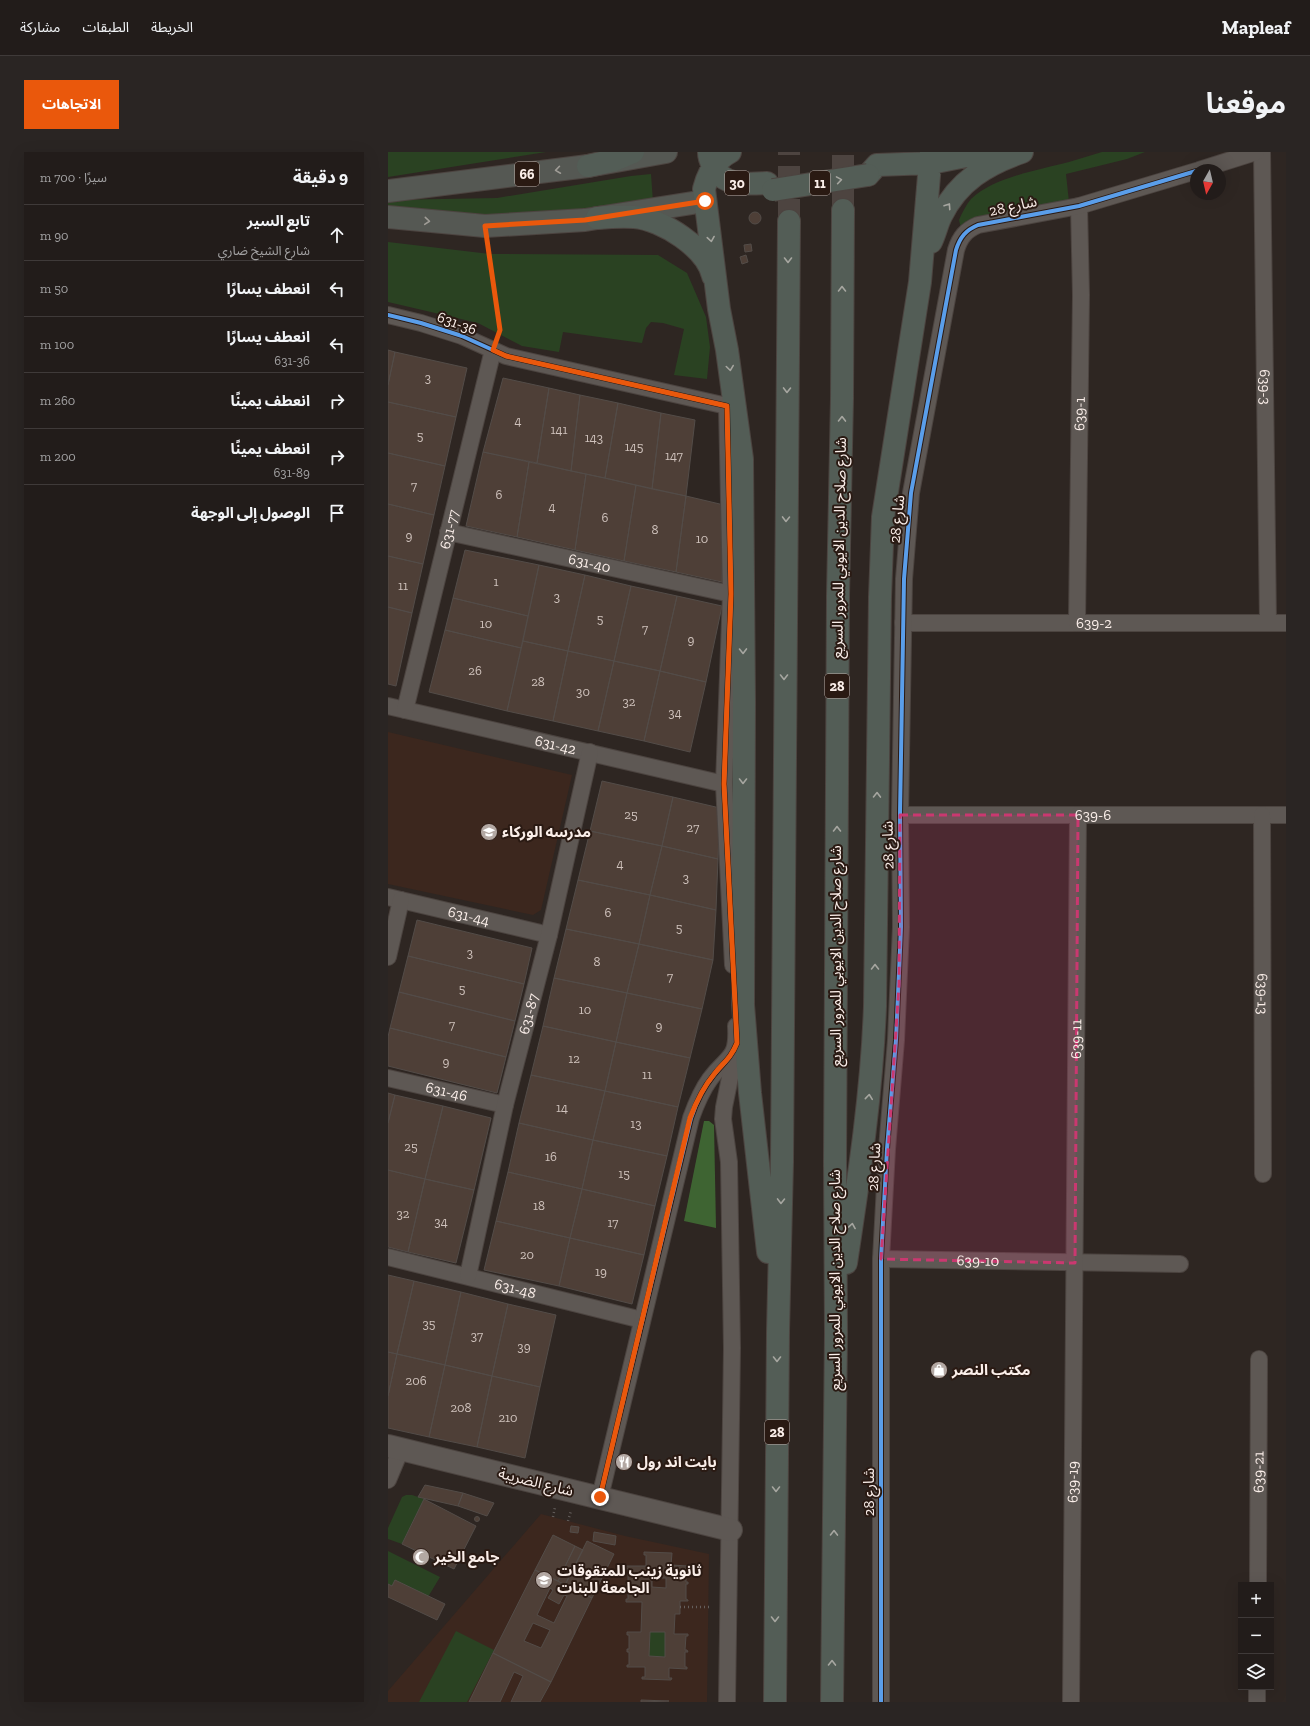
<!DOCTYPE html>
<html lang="ar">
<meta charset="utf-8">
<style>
:root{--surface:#221c1a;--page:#2a2523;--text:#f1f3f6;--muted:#a2a1a2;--line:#3f3a39;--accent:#ea580c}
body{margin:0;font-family:"Zilla Slab","Noto Sans Arabic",serif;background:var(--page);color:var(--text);direction:rtl}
.controls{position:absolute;right:12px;bottom:12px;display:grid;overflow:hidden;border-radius:0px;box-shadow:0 4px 16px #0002}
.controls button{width:36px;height:36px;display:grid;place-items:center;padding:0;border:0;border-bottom:1px solid var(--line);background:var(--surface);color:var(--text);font:20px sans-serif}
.compass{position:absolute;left:802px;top:12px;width:36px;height:36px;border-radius:50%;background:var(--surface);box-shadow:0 4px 16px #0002;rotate:188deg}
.stop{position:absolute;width:12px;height:12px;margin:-9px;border:3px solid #ea580c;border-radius:50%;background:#fff}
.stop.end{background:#ea580c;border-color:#fff;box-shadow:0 1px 4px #0008}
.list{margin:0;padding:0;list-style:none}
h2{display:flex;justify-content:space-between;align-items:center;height:52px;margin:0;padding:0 16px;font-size:17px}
h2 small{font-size:13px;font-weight:400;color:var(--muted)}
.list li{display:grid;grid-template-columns:26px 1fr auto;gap:12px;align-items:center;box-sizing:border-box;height:56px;padding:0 16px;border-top:1px solid var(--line)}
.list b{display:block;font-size:15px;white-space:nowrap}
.list p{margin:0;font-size:13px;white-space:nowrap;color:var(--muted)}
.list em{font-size:13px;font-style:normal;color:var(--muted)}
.icon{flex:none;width:22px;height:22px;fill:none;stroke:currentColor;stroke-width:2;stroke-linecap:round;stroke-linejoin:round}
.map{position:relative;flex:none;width:898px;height:1550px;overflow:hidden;direction:ltr;border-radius:0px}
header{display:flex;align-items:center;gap:24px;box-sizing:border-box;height:56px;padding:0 20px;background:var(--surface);border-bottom:1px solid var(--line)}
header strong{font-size:19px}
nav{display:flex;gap:22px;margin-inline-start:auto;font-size:14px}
.intro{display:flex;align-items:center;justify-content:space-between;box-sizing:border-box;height:96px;padding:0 24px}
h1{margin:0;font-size:28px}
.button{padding:10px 18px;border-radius:0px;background:var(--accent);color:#fff;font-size:14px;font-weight:700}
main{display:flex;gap:24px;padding:0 24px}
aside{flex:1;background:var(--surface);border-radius:0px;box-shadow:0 4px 16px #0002}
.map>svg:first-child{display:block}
.built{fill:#3c271e}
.green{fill:#2a4222}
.forest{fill:#3e6432}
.building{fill:#4e3f37;stroke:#534c48;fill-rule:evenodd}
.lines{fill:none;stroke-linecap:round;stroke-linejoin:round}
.highway-tunnel{stroke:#4d4440;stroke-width:22;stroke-dasharray:22 11;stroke-linecap:butt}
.street-casing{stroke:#4c4440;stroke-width:18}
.secondary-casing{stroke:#4c4440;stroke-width:24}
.primary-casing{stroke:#4c4440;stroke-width:24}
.highway-casing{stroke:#4c4440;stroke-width:24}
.path{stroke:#645e5c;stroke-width:2.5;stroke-dasharray:1 3;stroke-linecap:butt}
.street{stroke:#5e5854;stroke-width:16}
.secondary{stroke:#5e5854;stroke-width:22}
.primary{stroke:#555853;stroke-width:22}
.highway{stroke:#535d56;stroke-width:22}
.highway-bridge-casing{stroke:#4c4440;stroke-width:24;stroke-linecap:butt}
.highway-bridge{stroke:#535d56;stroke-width:22}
.cycleway-casing{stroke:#2a1a13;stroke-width:6}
.cycleway{stroke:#5a9eea;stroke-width:4}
.oneway{stroke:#9f9c96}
.oneway2{stroke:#a6a6a0}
.route{stroke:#ea580c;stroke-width:5}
.marked{fill:#ca3870;fill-opacity:0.2;stroke:#ca3870;stroke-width:3;stroke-dasharray:8 5;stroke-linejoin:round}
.labels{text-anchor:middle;stroke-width:4;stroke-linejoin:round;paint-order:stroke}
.number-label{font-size:13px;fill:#cfc2bc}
.shield{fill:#2a1a13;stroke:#bcaea9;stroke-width:1}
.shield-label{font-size:14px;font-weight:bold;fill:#faeee9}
.street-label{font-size:15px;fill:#faeee9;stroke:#2a1a13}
.poi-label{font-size:15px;font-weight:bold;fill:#faeee9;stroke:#2a1a13;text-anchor:start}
</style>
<header>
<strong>Mapleaf</strong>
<nav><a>الخريطة</a><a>الطبقات</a><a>مشاركة</a></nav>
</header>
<div class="intro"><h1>موقعنا</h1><a class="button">الاتجاهات</a></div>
<main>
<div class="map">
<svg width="898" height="1550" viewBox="0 0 898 1550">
<rect width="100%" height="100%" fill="#2e2622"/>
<path class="built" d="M0 580 184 623 153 758 145 763 0 732Z
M153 1362 237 1384 321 1402 319 1550H0V1539Z"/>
<path class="green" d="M0 0H158L0 25Z
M714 0H757L739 7 678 22 681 50 573 76 571 68C574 61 578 53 583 47 606 25 651 18 681 10 692 7 703 3 714 0Z
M263 22 265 50 223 57 108 63 0 55V48L109 46 243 24Z
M0 90 102 102 270 103 299 121 318 165 322 195 319 227 286 223 296 177 275 171 263 170 258 176 254 191 175 180 171 200 134 194 90 171 0 150Z
M18 1343H24L36 1347 14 1392 0 1387V1376L14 1345Z
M0 1399 52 1425 40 1445 7 1429 4 1434 0 1432Z
M68 1479 106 1498 79 1550H31Z
M262 1480H277V1505L261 1504Z"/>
<path class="forest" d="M316 969H321L326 973 328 1076 296 1069Z"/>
<path class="building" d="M361 66a6 6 0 1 1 12 0a6 6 0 1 1-12 0Z
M363 92 364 99 357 100 356 93Z
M358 103 360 110 354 112 352 105Z
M0 198 7 200 0 233Z
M7 200 79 216 68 265 0 250V233Z
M115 226 161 236 149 311 95 300Z
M161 236 192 243 183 319 149 311Z
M192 243 230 251 217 326 183 319Z
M0 250 68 265 57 314 0 301Z
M230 251 273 261 264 337 217 326Z
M273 261 307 268 298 344 264 337Z
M95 300 141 310 129 385 78 374Z
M0 301 57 314 46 363 0 352Z
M141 310 198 322 187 398 129 385Z
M198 322 248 333 236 409 187 398Z
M248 333 298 344 288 420 236 409Z
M298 344 336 353 334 430 288 420Z
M0 352 46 363 35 412 0 404Z
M77 398 151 413 140 464 65 446Z
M0 404 35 412 24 461 0 455Z
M151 413 197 423 180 499 135 489Z
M197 423 243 434 226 509 180 499Z
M243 434 289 444 272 519 226 509Z
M289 444 334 454 318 530 272 519Z
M65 446 140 464 133 496 57 478Z
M0 455 24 461 8 534 0 532Z
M57 478 133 496 119 559 41 540Z
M135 489 180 499 165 569 119 559Z
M180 499 226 509 210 579 165 569Z
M226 509 272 519 256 589 210 579Z
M272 519 318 530 302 600 256 589Z
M214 629 285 645 274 694 202 679Z
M285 645 332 656 330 707 274 694Z
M202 679 274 694 262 743 190 728Z
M274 694 330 707 328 758 262 743Z
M190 728 262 743 251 792 178 777Z
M262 743 328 758 325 808 251 792Z
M29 768 144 796 136 832 20 804Z
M178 777 251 792 239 841 166 826Z
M251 792 325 808 314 857 239 841Z
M20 804 136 832 127 869 11 840Z
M166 826 239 841 228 890 155 874Z
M11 840 127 869 118 905 2 876Z
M239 841 314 857 302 906 228 890Z
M155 874 228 890 217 939 143 923Z
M2 876 118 905 109 941 0 914V885Z
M228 890 302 906 290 955 217 939Z
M143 923 217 939 205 988 131 971Z
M217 939 290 955 279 1004 205 988Z
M0 941 7 943 0 971Z
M7 943 55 954 37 1027 0 1018V971Z
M55 954 103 966 86 1038 37 1027Z
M131 971 205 988 194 1037 120 1020Z
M205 988 279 1004 267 1054 194 1037Z
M0 1018 37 1027 20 1100 0 1095Z
M120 1020 194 1037 182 1086 108 1069Z
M37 1027 86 1038 68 1111 20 1100Z
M194 1037 267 1054 256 1103 182 1086Z
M108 1069 182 1086 171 1134 96 1118Z
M182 1086 256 1103 244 1152 171 1134Z
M0 1123 26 1129 9 1202 0 1200Z
M26 1129 73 1140 57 1213 9 1202Z
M73 1140 120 1152 104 1224 57 1213Z
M120 1152 168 1163 152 1235 104 1224Z
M0 1200 9 1202 0 1244Z
M9 1202 57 1213 41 1285 0 1276V1244Z
M57 1213 104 1224 89 1295 41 1285Z
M104 1224 152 1235 137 1306 89 1295Z
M37 1333 75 1341 70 1354 30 1345Z
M75 1341 106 1351 99 1364 70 1354Z
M36 1347 88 1374 66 1417 14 1392Z
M86.5 1367a2.5 2.5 0 1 1 5 0a2.5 2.5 0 1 1-5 0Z
M183 1374 191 1375 190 1381 182 1380Z
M206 1380 228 1384 227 1393 205 1389Z
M165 1383 187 1394 170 1429 147 1418Z
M199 1389 226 1402 204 1446 177 1433Z
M187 1394 195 1398 177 1433 170 1429Z
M256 1400 284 1401 283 1413 300 1414 301 1416H298V1430H300V1432H298V1447L300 1448V1449H292V1462H287L286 1482H300V1484H298L297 1498H299L300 1500H297V1515H299V1517L281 1516V1526H284L283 1528 254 1527V1525H257V1515H239V1513H241V1500H239V1497H241V1483H239V1480H253L254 1450H238V1447H240V1434H238V1432H240V1417H238V1414H258V1403H256ZM264 1426H278V1436L264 1435ZM262 1480H277V1505L261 1504Z
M147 1418 204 1446 163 1530 105 1501ZM162 1436 165 1438 160 1446 171 1452 176 1443 179 1444 166 1471 149 1463ZM145 1471 162 1478 153 1496 136 1489Z
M7 1428 57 1452 49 1468 0 1445V1432L4 1434Z
M105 1501 163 1530 152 1550H123L135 1524 126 1520 112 1550H81Z
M253 1548 280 1549H281L253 1550Z"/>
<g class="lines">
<path class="highway-tunnel" d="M455 58V0
M401 69V0"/>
<g class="street-casing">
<g id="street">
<path id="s1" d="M874 0 880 471"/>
<path d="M811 18 868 0"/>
<path d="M0 163 33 171 74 184 118 204 339 254 343 442 336 632 345 813"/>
<path id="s2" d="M60 380 343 442"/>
<path id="s3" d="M515 471H898"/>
<path id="s4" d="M689 471 693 143 691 54"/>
<path id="s5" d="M0 554 336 632"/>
<path id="s6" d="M17 558 105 198"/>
<path id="s7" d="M512 663H898"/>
<path id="s8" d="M874 663 875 1022"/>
<path id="s9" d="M0 745 161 783"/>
<path d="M0 805 13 748"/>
<path id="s10" d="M0 926 117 953"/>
<path id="s11" d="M0 1105 254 1168"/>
<path id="s12" d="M493 1107 792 1112"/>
<path id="s13" d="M80 1124 117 953 161 783 202 600"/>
<path d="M0 1328 13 1297"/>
<path d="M212 1345 303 966C308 952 314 938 322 927 340 903 350 908 348 874"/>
<path id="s14" d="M870 1433 871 1207"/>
<path d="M339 1550 344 1196 341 1010 335 967 336 955 347 901"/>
<path d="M493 1550V1107L499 997 508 888 513 775 512 663 516 427 523 341 568 98C572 85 578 78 590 73L691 54 808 19"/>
<path id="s15" d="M683 1550 690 663"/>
<path d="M869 1550V1535"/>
</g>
</g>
<g class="secondary-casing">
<path id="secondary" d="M0 1294 343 1378"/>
</g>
<g class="primary-casing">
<path id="primary" d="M0 39 200 14 278 0
M0 65 97 74 197 68 317 49"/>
</g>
<g class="highway-casing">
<path id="highway" d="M342 0C327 8 320 21 316 37L331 157 339 198 354 307 356 550 355 853 362 941 380 1100
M321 1C321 6 323 10 325 14 336 35 359 32 379 31
M200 14 226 8 245 0
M480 23 489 13 543 11 598 0
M209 66C221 65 234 64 246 65 274 67 319 96 325 124
M543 90C547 82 549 72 553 64 570 29 599 12 634 0
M458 1111C471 1025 484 940 487 854L492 445 495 365 532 130 543 0
M387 1550 390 1180 394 1010 401 69
M444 1550 448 1181 447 1010 450 444 454 246 455 58"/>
</g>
<path class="path" d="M99 92 112 178 110 184
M165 1365 167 1355
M180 1369 183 1359
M292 1455H324"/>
<use href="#street" class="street"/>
<use href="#secondary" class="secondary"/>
<use href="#primary" class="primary"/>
<use href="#highway" class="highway"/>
<g class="highway-bridge-casing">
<path id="highway-bridge" d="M385 38 480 23"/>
</g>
<use href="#highway-bridge" class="highway-bridge"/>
<g class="cycleway-casing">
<path id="cycleway" d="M0 163 33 171 74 184 118 204 339 254 343 442 336 632 349 891C342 908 335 911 325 924 315 936 308 951 303 966L212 1345
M493 1550V1107L499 997 508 888 513 775 512 663 516 427 523 341 568 98C572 85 578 78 590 73L691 54 808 19"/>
</g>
<use href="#cycleway" class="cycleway"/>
</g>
<defs><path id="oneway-chevron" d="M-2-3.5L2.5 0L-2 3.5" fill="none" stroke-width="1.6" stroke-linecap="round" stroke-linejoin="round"/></defs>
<g class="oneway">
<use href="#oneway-chevron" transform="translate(170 18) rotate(172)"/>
<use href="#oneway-chevron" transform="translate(39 69) rotate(5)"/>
</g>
<g class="oneway2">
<use href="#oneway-chevron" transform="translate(451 28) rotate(-9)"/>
<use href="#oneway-chevron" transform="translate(560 54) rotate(-56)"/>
<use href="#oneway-chevron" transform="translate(323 87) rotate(81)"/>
<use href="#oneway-chevron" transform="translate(400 108) rotate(90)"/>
<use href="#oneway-chevron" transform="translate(454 137) rotate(-90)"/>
<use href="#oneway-chevron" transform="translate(342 216) rotate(82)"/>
<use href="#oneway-chevron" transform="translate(399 238) rotate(91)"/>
<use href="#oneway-chevron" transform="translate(454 267) rotate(-89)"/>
<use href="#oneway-chevron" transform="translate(398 367) rotate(91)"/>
<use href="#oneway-chevron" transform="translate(355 499) rotate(89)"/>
<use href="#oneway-chevron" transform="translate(396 525) rotate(90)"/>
<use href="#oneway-chevron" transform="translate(355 629) rotate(90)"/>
<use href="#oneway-chevron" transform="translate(489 643) rotate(-89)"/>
<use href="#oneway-chevron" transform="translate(449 677) rotate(-90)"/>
<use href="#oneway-chevron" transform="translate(487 815) rotate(-90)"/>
<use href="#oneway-chevron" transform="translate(481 945) rotate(-84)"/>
<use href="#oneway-chevron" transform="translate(393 1049) rotate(91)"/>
<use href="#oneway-chevron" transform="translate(464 1074) rotate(-81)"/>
<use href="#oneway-chevron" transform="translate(389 1207) rotate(90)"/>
<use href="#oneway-chevron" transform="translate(388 1337) rotate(90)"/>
<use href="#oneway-chevron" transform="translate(446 1381) rotate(-89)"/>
<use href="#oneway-chevron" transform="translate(387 1467) rotate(90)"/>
<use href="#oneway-chevron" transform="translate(444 1511) rotate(-89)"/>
</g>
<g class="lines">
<path class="route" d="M212 1345 302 966C308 950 316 934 327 921 336 910 343 906 349 891L336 632 343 442 339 254 118 204 105 198 112 178 97 74 197 68 317 49"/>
</g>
<path class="marked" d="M512 663H690L687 1111 493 1107 511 832Z"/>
<defs>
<g id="school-disc" transform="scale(0.9)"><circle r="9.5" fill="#b3a8a3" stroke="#2a1a13"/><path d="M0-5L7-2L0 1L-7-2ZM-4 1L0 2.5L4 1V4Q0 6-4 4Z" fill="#fff"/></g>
<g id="shop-disc" transform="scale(0.9)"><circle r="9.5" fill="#b3a8a3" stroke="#2a1a13"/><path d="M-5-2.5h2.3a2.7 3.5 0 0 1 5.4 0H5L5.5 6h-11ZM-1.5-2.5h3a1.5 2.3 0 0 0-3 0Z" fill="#fff"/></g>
<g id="restaurant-disc" transform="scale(0.9)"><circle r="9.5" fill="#b3a8a3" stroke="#2a1a13"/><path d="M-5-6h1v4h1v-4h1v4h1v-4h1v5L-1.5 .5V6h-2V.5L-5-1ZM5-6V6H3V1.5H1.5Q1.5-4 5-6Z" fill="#fff"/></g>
<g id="mosque-disc" transform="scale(0.9)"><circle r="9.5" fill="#b3a8a3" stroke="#2a1a13"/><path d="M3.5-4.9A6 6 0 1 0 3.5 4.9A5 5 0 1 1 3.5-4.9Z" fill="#fff"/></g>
</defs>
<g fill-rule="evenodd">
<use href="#school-disc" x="101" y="680"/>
<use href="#shop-disc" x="551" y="1218"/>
<use href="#restaurant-disc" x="236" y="1310"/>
<use href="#mosque-disc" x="33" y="1405"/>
<use href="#school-disc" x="156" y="1428"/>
</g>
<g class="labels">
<g class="number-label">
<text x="40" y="230">3</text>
<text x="130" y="273">4</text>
<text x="171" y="282">141</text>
<text x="32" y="288">5</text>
<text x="206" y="290">143</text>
<text x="246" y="299">145</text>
<text x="286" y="308">147</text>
<text x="26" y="338">7</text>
<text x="111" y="347">6</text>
<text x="164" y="359">4</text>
<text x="217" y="370">6</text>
<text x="267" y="382">8</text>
<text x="21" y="388">9</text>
<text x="314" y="391">10</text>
<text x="108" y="434">1</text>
<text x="15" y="438">11</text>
<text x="169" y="449">3</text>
<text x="212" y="471">5</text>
<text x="98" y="476">10</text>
<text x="257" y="481">7</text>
<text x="303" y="492">9</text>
<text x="87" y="523">26</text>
<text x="150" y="534">28</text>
<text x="195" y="544">30</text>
<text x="241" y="554">32</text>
<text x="287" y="565">34</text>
<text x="243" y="667">25</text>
<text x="305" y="680">27</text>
<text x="232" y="716">4</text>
<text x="298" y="730">3</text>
<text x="220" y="765">6</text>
<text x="291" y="780">5</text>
<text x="82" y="805">3</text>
<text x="209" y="814">8</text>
<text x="282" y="829">7</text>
<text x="74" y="841">5</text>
<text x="197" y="862">10</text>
<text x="64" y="877">7</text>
<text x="271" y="878">9</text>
<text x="186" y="911">12</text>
<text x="58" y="914">9</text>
<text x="259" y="927">11</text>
<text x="174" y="960">14</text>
<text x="248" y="976">13</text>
<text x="23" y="999">25</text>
<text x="163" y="1009">16</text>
<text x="236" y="1026">15</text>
<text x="151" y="1058">18</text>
<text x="15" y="1066">32</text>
<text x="53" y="1074">34</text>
<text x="225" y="1075">17</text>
<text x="139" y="1107">20</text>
<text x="213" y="1124">19</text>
<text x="41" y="1176">35</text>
<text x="89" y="1188">37</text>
<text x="136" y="1199">39</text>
<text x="28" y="1233">206</text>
<text x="73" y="1260">208</text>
<text x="120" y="1270">210</text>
</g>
<g class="shield">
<rect x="127" y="10" width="24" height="24" rx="3"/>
<rect x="337" y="19" width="24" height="24" rx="3"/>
<rect x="422" y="19" width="20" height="24" rx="3"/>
<rect x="437" y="522" width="24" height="24" rx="3"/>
<rect x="377" y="1268" width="24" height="24" rx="3"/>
</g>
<g class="shield-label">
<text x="139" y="27">66</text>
<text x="349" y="36">30</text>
<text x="432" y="36">11</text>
<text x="449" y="539">28</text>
<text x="389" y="1285">28</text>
</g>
<g class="street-label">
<text transform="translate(625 54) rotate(-12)" y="5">شارع 28</text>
<text transform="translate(69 171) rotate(20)" y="5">631-36</text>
<text dy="5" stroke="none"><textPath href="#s1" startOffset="235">639-3</textPath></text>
<text dy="5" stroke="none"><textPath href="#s4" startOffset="209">639-1</textPath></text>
<text transform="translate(509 367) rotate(-84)" y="5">شارع 28</text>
<text dy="5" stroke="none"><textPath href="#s6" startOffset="186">631-77</textPath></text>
<text transform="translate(451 396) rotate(-89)" y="5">شارع صلاح الدين الايوبي للمرور السريع</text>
<text dy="5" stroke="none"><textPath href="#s2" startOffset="145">631-40</textPath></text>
<text dy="5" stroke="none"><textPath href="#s3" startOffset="191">639-2</textPath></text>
<text dy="5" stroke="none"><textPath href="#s5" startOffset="172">631-42</textPath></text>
<text dy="5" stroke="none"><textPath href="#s7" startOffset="193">639-6</textPath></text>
<text transform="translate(500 693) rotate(-91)" y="5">شارع 28</text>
<text dy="5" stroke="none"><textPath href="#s9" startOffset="83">631-44</textPath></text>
<text transform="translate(448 804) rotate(-90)" y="5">شارع صلاح الدين الايوبي للمرور السريع</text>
<text dy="5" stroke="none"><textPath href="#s8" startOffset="179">639-13</textPath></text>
<text dy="5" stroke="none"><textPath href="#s13" startOffset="269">631-87</textPath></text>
<text dy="5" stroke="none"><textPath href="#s15" startOffset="663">639-11</textPath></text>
<text dy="5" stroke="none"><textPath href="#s10" startOffset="60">631-46</textPath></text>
<text transform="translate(486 1015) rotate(-87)" y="5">شارع 28</text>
<text dy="5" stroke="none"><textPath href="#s12" startOffset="97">639-10</textPath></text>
<text transform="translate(447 1128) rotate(-90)" y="5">شارع صلاح الدين الايوبي للمرور السريع</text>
<text dy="5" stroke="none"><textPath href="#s11" startOffset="131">631-48</textPath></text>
<text dy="5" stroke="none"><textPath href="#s14" startOffset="113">639-21</textPath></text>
<text transform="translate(148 1330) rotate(14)" y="5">شارع الضريبة</text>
<text dy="5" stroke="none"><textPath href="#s15" startOffset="220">639-19</textPath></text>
<text transform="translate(481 1340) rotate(-90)" y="5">شارع 28</text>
</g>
<g class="poi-label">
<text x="114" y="685">مدرسه الوركاء</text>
<text x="564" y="1223">مكتب النصر</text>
<text x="249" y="1315">بايت اند رول</text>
<text x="46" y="1410">جامع الخير</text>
<text x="169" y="1424">ثانوية زينب للمتقوقات<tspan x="169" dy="17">الجامعة للبنات</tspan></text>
</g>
</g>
</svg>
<div class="controls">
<button>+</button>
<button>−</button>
<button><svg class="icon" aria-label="layers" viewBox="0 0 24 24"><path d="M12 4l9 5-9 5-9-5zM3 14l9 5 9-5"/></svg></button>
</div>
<svg class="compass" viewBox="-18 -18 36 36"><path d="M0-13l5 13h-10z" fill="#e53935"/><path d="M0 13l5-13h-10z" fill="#a2a1a2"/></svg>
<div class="stop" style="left:317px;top:49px"></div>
<div class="stop end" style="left:212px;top:1345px"></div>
</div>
<aside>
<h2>9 دقيقة<small>سيرًا · 700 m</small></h2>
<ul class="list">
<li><svg class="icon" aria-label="ahead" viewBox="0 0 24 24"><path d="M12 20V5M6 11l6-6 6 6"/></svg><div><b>تابع السير</b><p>شارع الشيخ ضاري</p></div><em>90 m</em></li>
<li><svg class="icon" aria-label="left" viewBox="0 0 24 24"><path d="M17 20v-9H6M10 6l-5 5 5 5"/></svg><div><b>انعطف يسارًا</b></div><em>50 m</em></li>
<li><svg class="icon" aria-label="left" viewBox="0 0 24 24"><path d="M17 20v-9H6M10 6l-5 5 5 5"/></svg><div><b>انعطف يسارًا</b><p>631-36</p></div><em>100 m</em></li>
<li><svg class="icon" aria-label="right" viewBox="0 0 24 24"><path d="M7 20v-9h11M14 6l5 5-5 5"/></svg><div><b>انعطف يمينًا</b></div><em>260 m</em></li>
<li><svg class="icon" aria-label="right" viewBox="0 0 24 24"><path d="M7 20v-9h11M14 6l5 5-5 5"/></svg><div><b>انعطف يمينًا</b><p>631-89</p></div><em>200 m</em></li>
<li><svg class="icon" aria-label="arrive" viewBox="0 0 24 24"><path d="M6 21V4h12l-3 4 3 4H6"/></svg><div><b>الوصول إلى الوجهة</b></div></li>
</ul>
</aside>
</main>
